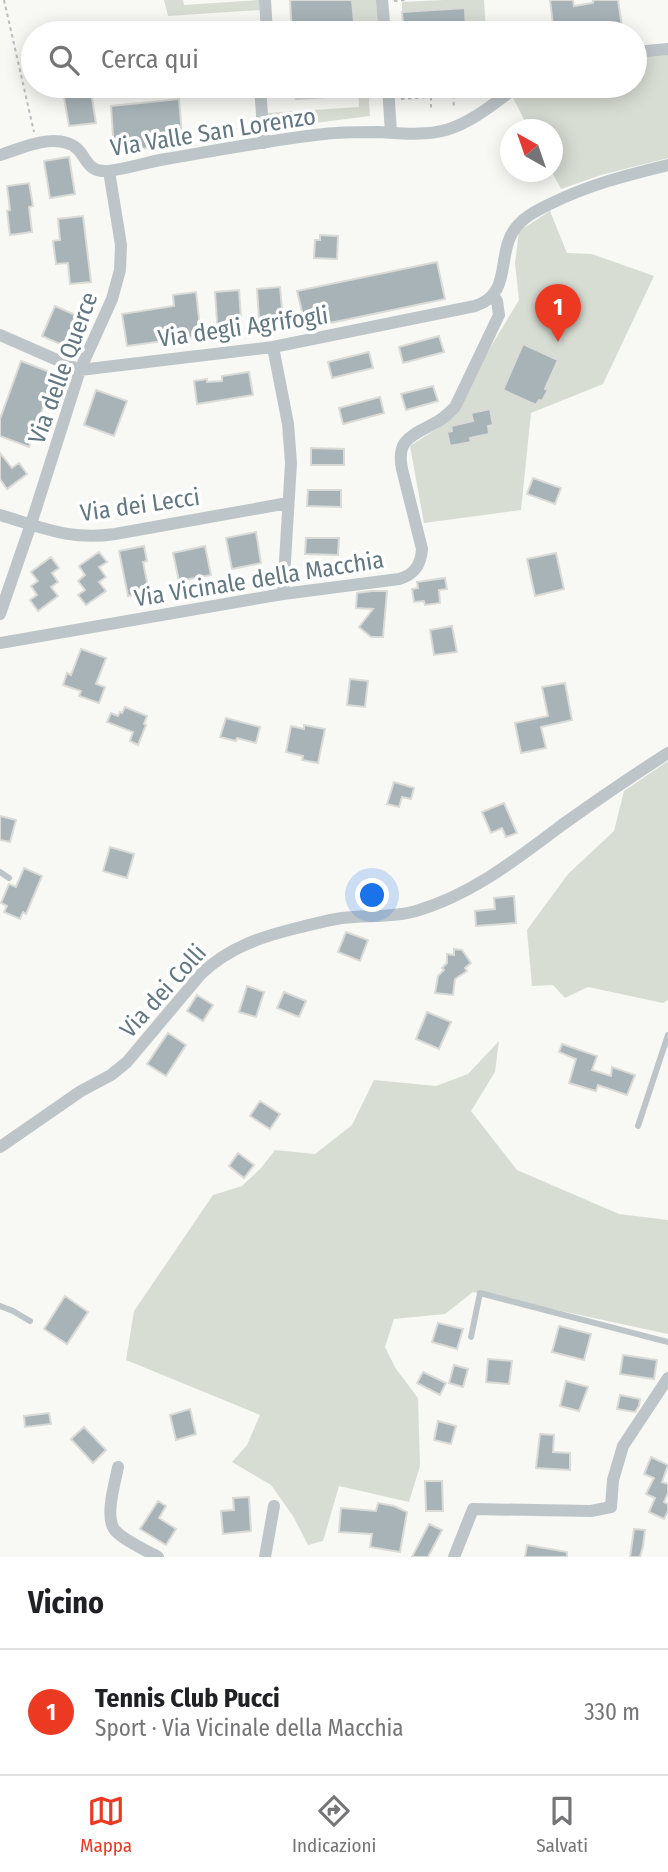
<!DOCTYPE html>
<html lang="it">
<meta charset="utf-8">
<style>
:root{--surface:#fff;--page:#f2f2f2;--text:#202124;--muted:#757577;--line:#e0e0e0;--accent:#ec3921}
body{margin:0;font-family:"Fira Sans Condensed",sans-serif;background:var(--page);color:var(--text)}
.compass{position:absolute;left:500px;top:119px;width:63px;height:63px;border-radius:50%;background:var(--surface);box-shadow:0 4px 18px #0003;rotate:320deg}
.you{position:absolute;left:373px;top:896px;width:24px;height:24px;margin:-18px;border:5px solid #fff;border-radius:50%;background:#1a73e8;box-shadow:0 0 0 10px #1a73e833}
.badge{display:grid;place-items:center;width:46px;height:46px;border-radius:50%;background:var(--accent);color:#fff;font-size:23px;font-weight:700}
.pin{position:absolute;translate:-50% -58px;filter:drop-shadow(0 2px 4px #0008)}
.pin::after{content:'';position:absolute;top:37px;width:24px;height:21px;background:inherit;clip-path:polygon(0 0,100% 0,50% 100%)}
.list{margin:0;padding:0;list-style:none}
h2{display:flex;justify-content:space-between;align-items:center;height:91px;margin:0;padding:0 28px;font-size:30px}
h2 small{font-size:23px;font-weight:400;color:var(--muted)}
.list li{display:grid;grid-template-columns:46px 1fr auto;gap:21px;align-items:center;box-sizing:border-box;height:126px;padding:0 28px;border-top:2px solid var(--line)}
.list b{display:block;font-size:26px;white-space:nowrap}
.list p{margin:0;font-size:23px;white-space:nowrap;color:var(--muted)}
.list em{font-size:23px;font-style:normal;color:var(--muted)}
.icon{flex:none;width:38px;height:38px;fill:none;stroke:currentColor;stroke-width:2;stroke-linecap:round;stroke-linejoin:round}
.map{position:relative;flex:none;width:668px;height:1557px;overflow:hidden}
.search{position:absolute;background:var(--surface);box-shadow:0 4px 18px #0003;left:21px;right:21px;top:21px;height:77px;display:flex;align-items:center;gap:18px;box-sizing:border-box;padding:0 24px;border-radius:38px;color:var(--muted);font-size:26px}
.sheet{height:217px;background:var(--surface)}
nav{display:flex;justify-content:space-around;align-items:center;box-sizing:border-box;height:98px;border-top:2px solid var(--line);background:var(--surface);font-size:19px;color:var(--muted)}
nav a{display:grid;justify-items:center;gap:4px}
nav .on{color:var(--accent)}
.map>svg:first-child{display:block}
.green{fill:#d8ddd4}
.building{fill:#a7b3b7;stroke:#dadad7;stroke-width:2}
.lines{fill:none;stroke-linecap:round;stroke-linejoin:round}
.path{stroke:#b9bec0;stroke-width:2;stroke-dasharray:3.5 3.5;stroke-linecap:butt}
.lane{stroke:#bec5c8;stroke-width:6}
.street{stroke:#bec5c8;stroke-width:12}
.labels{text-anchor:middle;stroke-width:7;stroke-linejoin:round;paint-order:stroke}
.street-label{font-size:24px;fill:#617782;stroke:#fff}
</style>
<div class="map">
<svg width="668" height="1557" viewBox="0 0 668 1557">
<rect width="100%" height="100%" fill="#f8f8f5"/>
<path class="green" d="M164 0H183L184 5 259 0 260 10 168 16Z
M352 0H377L380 33H355Z
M444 0H484L486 33H439L466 31 464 8 402 12V2Z
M668 53V158L601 175 561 189 552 172V130L529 129 512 96 525 86H635V57Z
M358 86H368L370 116 268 129 267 113 359 107Z
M394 86H489L490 91 395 96Z
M550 211 567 253 592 254 654 276 603 384 531 413 521 510 424 523 410 446 444 424 519 300 515 263 519 231Z
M668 761V1000L663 1003 588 987 565 998 553 985 532 986 527 930 568 874 614 831 624 791Z
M499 1041 495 1072 471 1111 517 1170 619 1214 668 1220V1334L473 1292 445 1314 394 1319 385 1347 396 1369 418 1398 420 1466 409 1502 339 1486 323 1541 308 1545 293 1516 271 1485 232 1462 247 1445 260 1415 126 1360 134 1311 213 1195 242 1186 261 1168 275 1150 315 1154 352 1125 374 1080 436 1086 468 1074Z"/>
<path class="building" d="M290 0H352L355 33H292Z
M550 0H573L574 6 593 3V0H618L623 33H554Z
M465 8 466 32 404 33 402 12Z
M62 86H90L96 123 69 126Z
M295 86H358L359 95 296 99Z
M179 99 183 147 150 151 149 148 114 151 111 106Z
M69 157 75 194 50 198 44 161Z
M29 183 33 206 29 207 32 232 10 235 7 211 10 210 7 186Z
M83 216 91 282 70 284 68 263 56 264 53 241 60 240 58 219Z
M320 235 338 236 337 259 314 258 315 240H320Z
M437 262 445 299 306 328 297 291Z
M280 287 284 331 260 333 257 289Z
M239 290 242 334 218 336 215 292Z
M196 292 201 336 127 346 122 314 174 306 173 295Z
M55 306 89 321 76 351 42 336Z
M439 336 444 352 403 363 399 347Z
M523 344 558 360 545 389 548 390 542 401 539 400 536 405 503 390Z
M369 352 373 368 332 378 328 362Z
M21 361 55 374 29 447 0 436V419Z
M249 372 253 395 197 404 194 381 207 379V382L222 381V376Z
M433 386 438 401 406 410 401 394Z
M96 390 127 401 114 436 84 425Z
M380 397 384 413 343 424 339 408Z
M490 409 493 425 488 426 489 434 470 438 471 442 450 446 447 432 452 431 451 426 473 421 471 413Z
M311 448 344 449V465H311Z
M0 453 12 468 19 463 27 474 7 489 0 479Z
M533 478 561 488 555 504 527 494Z
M308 490H341V507L307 506Z
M256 532 261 563 232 569 226 538Z
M306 538H339L338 555 305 554Z
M144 546 147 561 143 562 149 592 128 596 119 551Z
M205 546 211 575 179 581 173 553Z
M99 552 107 562 99 567 106 577 99 582 106 591 86 605 78 595 85 590 78 581 85 575 79 566Z
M556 553 564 589 535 596 527 559Z
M51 557 59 568 52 573 58 582 51 587 58 596 38 611 30 600 37 595 31 586 38 581 31 572Z
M445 578 447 589 439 590 440 603 425 605 424 601 414 602 412 589 418 588 417 582Z
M372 591H387L383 637H371L359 627 373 609 356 608 357 593Z
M452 626 457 652 434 655 430 630Z
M81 649 106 658 96 684 105 687 99 703 79 696 81 691 63 685 67 673 71 675Z
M350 679 368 681 365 707 347 705Z
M565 683 572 720 541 727 546 748 521 753 515 723 548 716 542 687Z
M125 707 147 716 144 724 146 725 138 745 130 741 133 732 107 722 111 713 118 716 120 712 122 713Z
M226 718 260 727 256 743 237 738 236 741 220 737Z
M304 725 325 729 318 763 302 760 303 756 286 752 291 726 304 729Z
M394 782 414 788 411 799 402 797 399 807 387 804Z
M504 803 517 833 506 837 502 828 491 833 482 812Z
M0 816 16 820 10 842 0 840Z
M110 847 134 854 127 878 103 871Z
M24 868 42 876 26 914 23 912 20 919 4 912 7 906 1 903 9 884 16 887Z
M514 896 516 923 476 926 475 911 495 909 494 898Z
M346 932 368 940 360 961 338 952Z
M454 949 462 950 471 963 465 968 467 971 455 979 453 995 435 993 438 976 444 970 442 968 447 963V954L454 955Z
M247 986 264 992 256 1017 239 1012Z
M284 992 306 1001 299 1017 277 1008Z
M197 995 213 1005 203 1021 187 1011Z
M427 1012 451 1022 439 1049 416 1039Z
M168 1033 186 1045 166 1076 147 1064Z
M562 1044 597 1056 592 1070 611 1076 612 1067 635 1075 627 1095 598 1085 596 1091 569 1083 576 1059 559 1052Z
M260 1101 280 1114 270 1129 250 1116Z
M238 1153 254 1165 244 1178 229 1166Z
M65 1296 88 1312 67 1344 44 1329Z
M438 1323 463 1329 457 1349 432 1342Z
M559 1326 591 1334 584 1360 552 1352Z
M623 1355 657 1360 654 1379 620 1374Z
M488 1359 512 1361 509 1384 486 1382Z
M454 1365 468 1369 463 1387 449 1383Z
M423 1372 446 1383 440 1395 417 1383Z
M566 1381 588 1387 579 1411 560 1406Z
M620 1395 640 1399 639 1406 635 1412 617 1409Z
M190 1409 196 1434 176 1440 170 1415Z
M49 1413 51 1424 25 1427 24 1416Z
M438 1421 456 1426 451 1444 434 1440Z
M84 1427 106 1450 93 1463 71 1439Z
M540 1434 554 1435 553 1452 570 1453V1470L536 1468Z
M651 1457 668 1465 662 1482 668 1484V1493L664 1502 668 1504V1511L664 1519 649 1512 655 1498 646 1494 654 1478 644 1474Z
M425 1481H442L443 1511H426Z
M249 1497 251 1531 223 1534 221 1511 234 1510 233 1498Z
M158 1501 166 1506 159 1518 176 1529 166 1545 140 1529Z
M378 1503 394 1506 407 1512 400 1552 370 1547 372 1534 339 1532 341 1508 376 1511Z
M429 1524 442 1530 428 1557H412Z
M634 1529 645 1530 643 1546 640 1557H630Z
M527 1545 567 1552V1557H525Z"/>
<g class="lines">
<path class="path" d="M4 0 34 132
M394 1 408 0
M453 95 454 107
M431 97V110
M401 99 486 93"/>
<path class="lane" d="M496 86 497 101
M0 872 9 878
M638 1126 668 1035
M0 1306 13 1311 30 1321
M471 1337 480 1293 668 1342"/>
<path class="street" d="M265 0 267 33
M382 0 385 33
M635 52 668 49
M260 86 264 143
M388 86 391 133
M0 155C20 149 46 136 67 143 88 149 82 173 108 171 127 169 147 162 166 159 218 150 271 140 324 134 341 132 359 132 377 132 400 133 424 136 446 130 473 122 496 102 518 86
M0 335 80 370 273 347 475 306C515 293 494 251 518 225 527 215 538 210 550 204 588 185 627 175 668 165
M273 347 288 424 291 463 283 594
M0 515C41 527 70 541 115 534L288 503
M0 614 31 524 80 370 112 299 120 270 121 245 109 171
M0 643 283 594 399 579C414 575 421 565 422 549L402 469C396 440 411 436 433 424 442 420 448 414 455 407L499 315 497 301 493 295
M0 1147 81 1091 111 1075 127 1062 201 974C229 947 263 936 301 927 314 924 328 920 342 918 367 915 392 918 416 911 471 895 517 859 562 825 597 800 632 776 668 753
M118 1467C115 1483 105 1515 114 1529 121 1539 147 1551 158 1557
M265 1557 274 1506
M454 1557 473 1509 591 1511 611 1507 613 1480 623 1446 668 1378"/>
</g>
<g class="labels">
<g class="street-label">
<text transform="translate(213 132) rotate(-9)" y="8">Via Valle San Lorenzo</text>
<text transform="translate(243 327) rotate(-8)" y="8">Via degli Agrifogli</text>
<text transform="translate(63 368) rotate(-70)" y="8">Via delle Querce</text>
<text transform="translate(140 505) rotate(-8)" y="8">Via dei Lecci</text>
<text transform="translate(259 579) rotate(-9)" y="8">Via Vicinale della Macchia</text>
<text transform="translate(163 991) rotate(-48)" y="8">Via dei Colli</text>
</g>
</g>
</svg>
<svg class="compass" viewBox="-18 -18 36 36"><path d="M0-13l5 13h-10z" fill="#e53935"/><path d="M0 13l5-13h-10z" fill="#757577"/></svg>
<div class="you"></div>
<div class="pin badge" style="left:558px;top:342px">1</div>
<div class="search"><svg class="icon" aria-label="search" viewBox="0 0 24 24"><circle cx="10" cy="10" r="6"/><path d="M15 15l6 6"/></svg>Cerca qui</div>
</div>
<section class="sheet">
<h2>Vicino<small></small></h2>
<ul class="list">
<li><span class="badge">1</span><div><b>Tennis Club Pucci</b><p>Sport · Via Vicinale della Macchia</p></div><em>330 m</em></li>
</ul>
</section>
<nav>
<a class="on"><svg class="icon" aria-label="map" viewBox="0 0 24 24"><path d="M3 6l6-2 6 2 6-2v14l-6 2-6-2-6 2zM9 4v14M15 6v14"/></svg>Mappa</a>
<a><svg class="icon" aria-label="directions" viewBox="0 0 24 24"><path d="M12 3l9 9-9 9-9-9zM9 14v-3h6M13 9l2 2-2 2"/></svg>Indicazioni</a>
<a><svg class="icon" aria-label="saved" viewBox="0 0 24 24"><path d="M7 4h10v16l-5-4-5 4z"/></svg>Salvati</a>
</nav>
